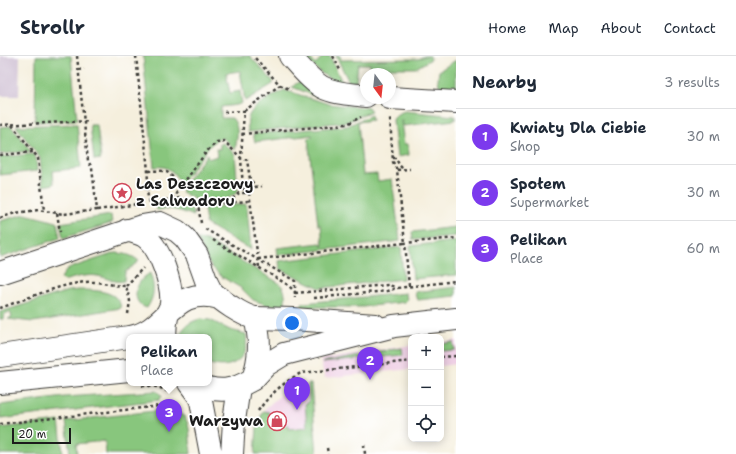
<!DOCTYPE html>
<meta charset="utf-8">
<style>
:root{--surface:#fff;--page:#f2f2f3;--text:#1f2937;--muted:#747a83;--line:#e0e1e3;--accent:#7c3aed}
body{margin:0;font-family:"Shantell Sans",sans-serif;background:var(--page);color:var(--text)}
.controls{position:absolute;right:12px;bottom:12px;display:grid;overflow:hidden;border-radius:8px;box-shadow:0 2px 10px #0003}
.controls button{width:36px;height:36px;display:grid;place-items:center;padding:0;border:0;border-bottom:1px solid var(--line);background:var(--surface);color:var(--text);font:20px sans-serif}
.compass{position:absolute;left:360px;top:12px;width:36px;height:36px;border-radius:50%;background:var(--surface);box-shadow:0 2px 10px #0003;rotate:165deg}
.scale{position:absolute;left:12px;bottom:10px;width:59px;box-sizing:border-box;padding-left:4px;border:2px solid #1c1c1c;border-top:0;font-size:11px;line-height:14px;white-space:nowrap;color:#1c1c1c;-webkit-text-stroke:3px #fff;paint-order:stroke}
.you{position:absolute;left:292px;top:267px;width:14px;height:14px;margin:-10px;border:3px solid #fff;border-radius:50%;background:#1a73e8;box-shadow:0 0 0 6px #1a73e833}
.badge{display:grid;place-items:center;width:26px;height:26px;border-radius:50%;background:var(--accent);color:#fff;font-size:13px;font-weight:700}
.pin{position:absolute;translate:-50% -33px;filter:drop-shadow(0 1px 2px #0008)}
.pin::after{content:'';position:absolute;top:21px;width:14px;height:12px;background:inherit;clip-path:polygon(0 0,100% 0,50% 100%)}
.popup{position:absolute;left:126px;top:278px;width:86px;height:52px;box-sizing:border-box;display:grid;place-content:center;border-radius:8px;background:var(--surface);filter:drop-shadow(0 1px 3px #0005);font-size:13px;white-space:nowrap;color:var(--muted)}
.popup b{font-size:15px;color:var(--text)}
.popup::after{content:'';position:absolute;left:50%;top:100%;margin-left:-8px;border:8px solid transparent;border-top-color:var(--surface)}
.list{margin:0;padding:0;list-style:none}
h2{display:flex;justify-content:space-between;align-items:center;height:52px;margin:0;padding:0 16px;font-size:17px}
h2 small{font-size:13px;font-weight:400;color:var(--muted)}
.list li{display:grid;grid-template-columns:26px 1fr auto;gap:12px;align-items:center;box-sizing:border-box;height:56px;padding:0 16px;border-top:1px solid var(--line)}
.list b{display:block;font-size:15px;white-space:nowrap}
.list p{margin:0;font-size:13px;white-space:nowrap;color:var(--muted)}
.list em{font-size:13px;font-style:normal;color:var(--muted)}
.icon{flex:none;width:22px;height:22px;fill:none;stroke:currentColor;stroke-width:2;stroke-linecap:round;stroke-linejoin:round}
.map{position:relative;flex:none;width:456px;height:398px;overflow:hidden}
header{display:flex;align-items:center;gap:24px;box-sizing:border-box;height:56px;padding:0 20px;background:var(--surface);border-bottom:1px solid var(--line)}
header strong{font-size:19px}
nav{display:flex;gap:22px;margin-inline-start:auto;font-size:14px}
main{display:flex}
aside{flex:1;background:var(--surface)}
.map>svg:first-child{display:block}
.built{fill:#efd0e5}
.industrial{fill:#cdbed2}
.green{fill:#88c67d;stroke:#52714c}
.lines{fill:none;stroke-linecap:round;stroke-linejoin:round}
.minor-casing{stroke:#3d3c39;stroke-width:24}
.major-casing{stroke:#3d3c39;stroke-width:24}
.path{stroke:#3d3c39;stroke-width:2.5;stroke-dasharray:3 3;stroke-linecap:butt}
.minor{stroke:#fff;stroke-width:22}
.major{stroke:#fff;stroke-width:22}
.labels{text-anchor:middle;stroke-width:3.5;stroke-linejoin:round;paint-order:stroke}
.poi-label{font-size:15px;font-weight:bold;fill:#1c1c1c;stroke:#fff;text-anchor:start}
</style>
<header>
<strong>Strollr</strong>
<nav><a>Home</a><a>Map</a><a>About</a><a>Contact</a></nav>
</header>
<main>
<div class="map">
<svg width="456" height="398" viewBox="0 0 456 398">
<rect width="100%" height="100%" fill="#fff"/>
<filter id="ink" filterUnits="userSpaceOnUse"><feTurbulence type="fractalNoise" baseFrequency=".025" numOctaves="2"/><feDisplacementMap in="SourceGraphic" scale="8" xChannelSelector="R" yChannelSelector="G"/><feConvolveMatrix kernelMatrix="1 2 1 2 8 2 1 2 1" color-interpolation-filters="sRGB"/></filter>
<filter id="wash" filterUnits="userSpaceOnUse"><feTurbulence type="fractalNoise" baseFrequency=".012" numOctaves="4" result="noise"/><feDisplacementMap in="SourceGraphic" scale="16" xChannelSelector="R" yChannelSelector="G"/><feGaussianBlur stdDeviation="0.9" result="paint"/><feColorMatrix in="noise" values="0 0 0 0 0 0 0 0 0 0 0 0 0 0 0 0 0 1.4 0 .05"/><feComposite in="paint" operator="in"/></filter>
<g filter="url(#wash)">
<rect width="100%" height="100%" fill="#f5efdd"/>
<path class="built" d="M456 284V308L441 310V286Z
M411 289V313L325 322 320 304Z
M308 328 309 343 308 347 305 348 308 371 289 373V369L271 371 269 356 263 355 268 350 284 336 299 329Z"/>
<path class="industrial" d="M0 0H20L19 40H0Z"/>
<path class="green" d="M36 0H71L77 64 35 66Z
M143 0H250L273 25V28L245 45 240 15 226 17 230 37 240 35 242 47 237 49 221 51V62H232C240 71 237 83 235 94L223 82 217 83 207 93 181 128C173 116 170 109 154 111Z
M303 0H308L315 8 324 0H330L342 26C325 24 315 11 303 0Z
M336 0H340L341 4 417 3 425 0H430L431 3 416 12H370V8H358L356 26H349Z
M456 4V33H443L439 29 438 22 439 15Z
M302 26 331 43 312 39 292 31 297 27Z
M284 34 329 48 369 52 371 55 347 66 248 76C248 72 247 67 248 63 251 49 272 41 284 34Z
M405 55 455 60V64L403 70 402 65H401L404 88H408L409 99 397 101 393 64C395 58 399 57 405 55Z
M371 59 372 64 358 66 363 119 377 118 378 125 392 123 400 185 278 199 277 192 321 187 322 191H323L321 169H318L308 82 312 81V79L255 86 253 78 347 70Z
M77 68 81 112 53 115 54 128 43 130 40 102 16 70Z
M90 69H97L101 103 94 104Z
M11 70 31 95 0 98V71Z
M223 87 235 98 238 136 225 144 199 146 182 136V132L207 98 208 103 217 100 216 93H220V88Z
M33 98 36 102 37 115 0 119V101Z
M173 147C183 147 192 149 194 160 182 155 170 151 157 154L156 150Z
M246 148 247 153 251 194 206 168 204 152Z
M25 158 57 166 60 182 0 202V165Z
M111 159 112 167 63 182 60 167Z
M456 171V180L413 184 412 176Z
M197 183 206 184 279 227C287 234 285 242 285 251L267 249 253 244 241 232 222 221 210 209Z
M456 185V219L413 223 410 190Z
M401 191 403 223 320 232 280 213 279 205Z
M115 197C124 197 132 199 139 205L125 216 124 225C114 227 108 222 98 220 87 218 73 222 63 225L61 222 67 213Z
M150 217C155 230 155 240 147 252 135 249 133 236 140 226 142 222 146 220 150 217Z
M456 231V240L418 244 416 242 415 236Z
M79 234C94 234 119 234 121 252L33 266 8 263 12 261 10 256 4 258 3 263H0V256L68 235Z
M406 237 407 244 405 246 363 251H301L303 247Z
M200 263 210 264 230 274 246 278C250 302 232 315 210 308L209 281H179C183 271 189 266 200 263Z
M453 286 454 294 441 295V288Z
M402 292 403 299 322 307Z
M308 328H311L317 398H255L257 371 263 355 269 356 271 371 289 369V373L307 371 305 348 308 347 309 343Z
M155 335 158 336 162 340 159 344 0 363V349L65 341Z
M172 353C193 358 189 381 191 398H106L105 385 76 388 77 398H70L66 365Z
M59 365 63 398H0V372Z"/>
</g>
<g filter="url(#ink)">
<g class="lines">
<g class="minor-casing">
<path id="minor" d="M290 0C300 11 310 24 322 31 335 38 352 38 366 40
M390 42 456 46
M255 262 293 263 375 269
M253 323 266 309 284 298 394 270 456 263
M189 327 198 339 201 345 211 398
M232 398 234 365 239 331"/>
</g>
<g class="major-casing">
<path id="major" d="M127 174C133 176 139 177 144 180 160 190 173 230 171 248 171 251 169 253 168 256 166 264 165 273 165 281
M0 217 142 170 160 167 177 175 185 182 197 199 207 227 211 235C220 244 243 260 255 262 261 284 260 302 253 323 233 335 218 338 196 327
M130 281C169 274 171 229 220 242
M0 300 129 281
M0 327 129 314"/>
</g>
<path class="path" d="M77 0 88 105 92 112 97 154 138 148
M136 0 148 115 147 134 149 149
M333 0 341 16
M78 14 84 13
M280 29 291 34
M244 55 280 29 253 0
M224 56 244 55 241 102 243 133 244 137 249 136 259 211
M0 69 90 65
M12 69 38 102 44 155
M242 78 347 68 361 61
M0 99 33 96
M393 102H396L399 109 404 114
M397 114 410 113
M148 115C169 114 168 114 180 132
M243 133 262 130
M172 143 207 95 217 86 224 85 241 102 247 104 250 123 256 131
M159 145 180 142 198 149
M228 147 239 137H244
M57 157 60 176
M0 162 15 157 38 154 64 158 97 154
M201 167 198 149 250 145
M205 173 295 225V242
M213 184 288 229 295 236
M258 203 405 187 397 114 393 106 390 63
M126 230 143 212
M409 230 405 187 456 182
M295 237 388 229 396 231
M314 242 387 235 397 232 456 225
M0 252C26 243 60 228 86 226 100 225 113 230 126 230L130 245 128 258 127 260
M441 301 456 300
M142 330C153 330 160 330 170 337
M258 355C269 339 284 326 301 317L411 305
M0 368 178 348
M364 389 365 398
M327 392 328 398"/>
<use href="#minor" class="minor"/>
<use href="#major" class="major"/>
</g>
</g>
<defs>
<g id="sight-ring" transform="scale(1)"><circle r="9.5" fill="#fff" stroke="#d1495b" stroke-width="1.5"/><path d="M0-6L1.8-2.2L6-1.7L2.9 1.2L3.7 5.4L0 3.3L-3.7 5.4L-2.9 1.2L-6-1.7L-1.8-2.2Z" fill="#d1495b"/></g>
<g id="shop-ring" transform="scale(1)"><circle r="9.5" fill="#fff" stroke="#d1495b" stroke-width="1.5"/><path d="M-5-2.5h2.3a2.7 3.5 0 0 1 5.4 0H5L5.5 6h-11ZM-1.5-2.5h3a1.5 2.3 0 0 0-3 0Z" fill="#d1495b"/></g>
</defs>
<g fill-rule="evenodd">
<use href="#sight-ring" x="122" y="137"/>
<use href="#shop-ring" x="277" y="365"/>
</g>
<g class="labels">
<g class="poi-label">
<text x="136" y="133">Las Deszczowy<tspan x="136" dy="17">z Salwadoru</tspan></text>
<text x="263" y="370" text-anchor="end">Warzywa</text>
</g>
</g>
</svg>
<div class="controls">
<button>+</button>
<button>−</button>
<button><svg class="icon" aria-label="locate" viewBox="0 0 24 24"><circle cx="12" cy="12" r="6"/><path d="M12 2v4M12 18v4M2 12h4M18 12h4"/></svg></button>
</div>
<svg class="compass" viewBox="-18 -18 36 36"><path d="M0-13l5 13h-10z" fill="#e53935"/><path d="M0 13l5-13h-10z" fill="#747a83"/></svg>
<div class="scale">20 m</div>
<div class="you"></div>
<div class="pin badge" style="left:297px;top:354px">1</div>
<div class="pin badge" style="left:370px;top:324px">2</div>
<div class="pin badge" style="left:169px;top:376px">3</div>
<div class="popup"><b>Pelikan</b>Place</div>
</div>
<aside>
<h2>Nearby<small>3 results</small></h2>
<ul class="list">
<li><span class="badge">1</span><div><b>Kwiaty Dla Ciebie</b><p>Shop</p></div><em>30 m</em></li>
<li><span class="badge">2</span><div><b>Społem</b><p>Supermarket</p></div><em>30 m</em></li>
<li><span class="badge">3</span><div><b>Pelikan</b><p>Place</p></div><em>60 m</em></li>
</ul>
</aside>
</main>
